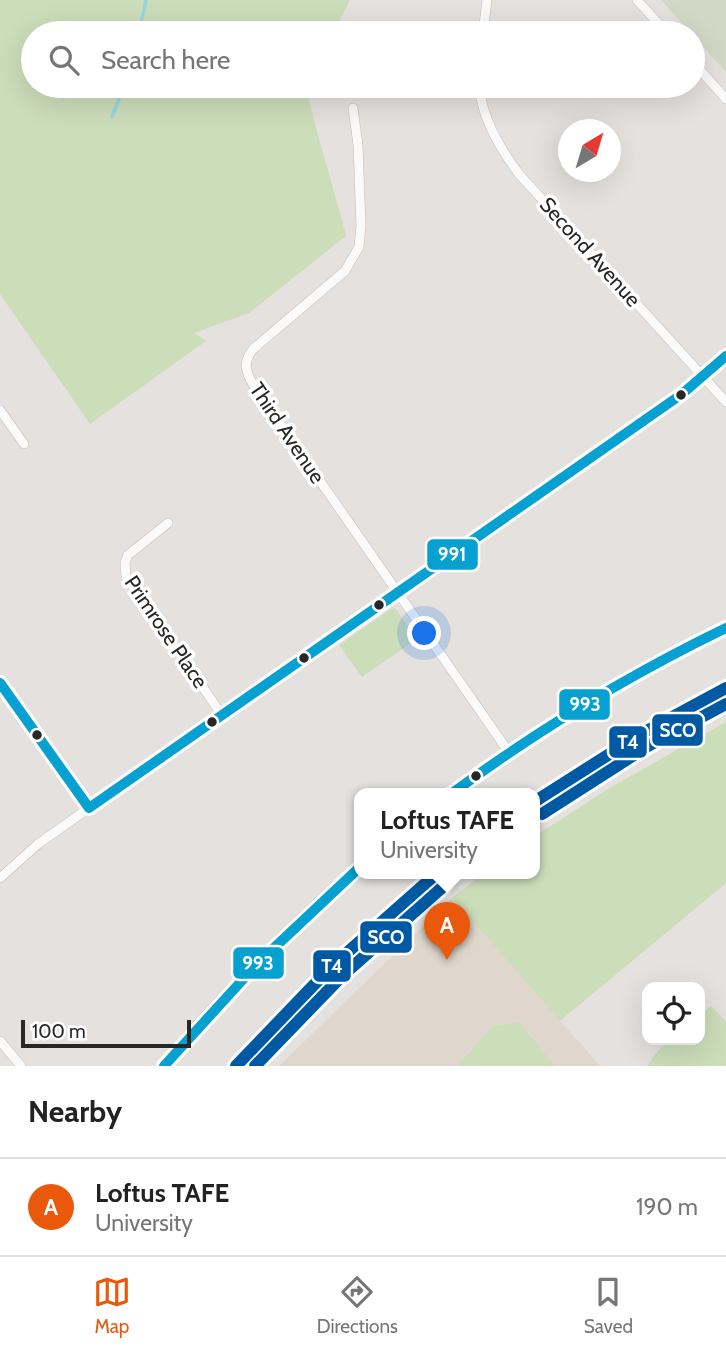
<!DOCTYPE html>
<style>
:root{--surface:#fff;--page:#f6f6f6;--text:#222;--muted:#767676;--line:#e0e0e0;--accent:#ea580c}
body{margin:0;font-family:Cabin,sans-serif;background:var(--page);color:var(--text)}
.controls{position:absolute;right:21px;bottom:21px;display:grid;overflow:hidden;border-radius:14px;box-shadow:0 7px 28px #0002}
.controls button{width:63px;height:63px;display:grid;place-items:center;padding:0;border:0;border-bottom:2px solid var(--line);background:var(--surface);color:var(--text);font:35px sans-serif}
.compass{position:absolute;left:558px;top:119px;width:63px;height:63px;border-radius:50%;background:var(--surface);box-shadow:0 7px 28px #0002;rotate:38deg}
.scale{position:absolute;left:21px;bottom:18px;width:170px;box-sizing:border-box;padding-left:7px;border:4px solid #272727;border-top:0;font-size:19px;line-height:24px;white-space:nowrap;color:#272727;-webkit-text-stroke:5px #fff;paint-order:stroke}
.you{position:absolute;left:425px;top:634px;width:24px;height:24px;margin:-18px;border:5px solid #fff;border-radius:50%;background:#1a73e8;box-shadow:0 0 0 10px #1a73e833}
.badge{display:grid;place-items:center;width:46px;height:46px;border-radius:50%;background:var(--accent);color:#fff;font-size:23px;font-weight:700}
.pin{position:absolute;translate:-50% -58px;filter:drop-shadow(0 2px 4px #0008)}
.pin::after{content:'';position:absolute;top:37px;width:24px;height:21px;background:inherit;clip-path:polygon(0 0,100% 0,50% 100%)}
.popup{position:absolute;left:354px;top:788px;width:186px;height:91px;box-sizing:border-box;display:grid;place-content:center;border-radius:14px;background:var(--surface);filter:drop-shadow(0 2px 5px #0005);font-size:23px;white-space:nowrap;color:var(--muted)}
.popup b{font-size:26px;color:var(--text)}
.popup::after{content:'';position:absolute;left:50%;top:100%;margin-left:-14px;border:14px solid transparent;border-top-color:var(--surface)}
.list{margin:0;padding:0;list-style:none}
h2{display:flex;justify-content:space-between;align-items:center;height:91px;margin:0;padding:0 28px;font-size:30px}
h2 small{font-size:23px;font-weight:400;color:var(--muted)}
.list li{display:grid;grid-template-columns:46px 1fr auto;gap:21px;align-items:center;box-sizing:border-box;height:98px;padding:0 28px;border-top:2px solid var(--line)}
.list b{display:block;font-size:26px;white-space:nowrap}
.list p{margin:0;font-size:23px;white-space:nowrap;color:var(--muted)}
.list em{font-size:23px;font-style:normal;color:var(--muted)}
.icon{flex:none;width:38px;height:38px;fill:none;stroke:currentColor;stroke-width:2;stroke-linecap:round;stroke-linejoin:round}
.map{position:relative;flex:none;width:726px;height:1066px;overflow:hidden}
.search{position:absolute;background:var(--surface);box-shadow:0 7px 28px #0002;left:21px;right:21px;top:21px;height:77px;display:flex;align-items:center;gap:18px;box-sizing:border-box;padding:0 24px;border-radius:38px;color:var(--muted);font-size:26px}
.sheet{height:189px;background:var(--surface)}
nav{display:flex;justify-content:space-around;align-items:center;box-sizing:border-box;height:98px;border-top:2px solid var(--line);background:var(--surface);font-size:19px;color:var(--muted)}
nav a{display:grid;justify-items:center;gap:4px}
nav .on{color:var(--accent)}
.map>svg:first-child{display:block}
.education{fill:#dfd7cd}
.green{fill:#ccddba}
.cemetery{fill:#d3d8c6}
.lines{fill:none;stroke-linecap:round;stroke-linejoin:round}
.stream{stroke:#98d6df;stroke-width:3.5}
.street-casing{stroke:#bfbebf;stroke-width:10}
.secondary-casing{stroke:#bfbebf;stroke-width:14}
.street{stroke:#fbfafa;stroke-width:9}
.secondary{stroke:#fbfafa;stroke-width:12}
.bus-1-casing{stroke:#fff;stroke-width:16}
.bus-2-casing{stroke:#fff;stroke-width:16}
.bus-1{stroke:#06a0d1;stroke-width:10}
.bus-2{stroke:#06a0d1;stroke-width:10}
.rail-1-casing{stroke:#fff;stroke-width:18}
.rail-2-casing{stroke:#fff;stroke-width:18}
.rail-1{stroke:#005aa3;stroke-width:12}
.rail-2{stroke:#005aa3;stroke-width:12}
.bus-dot{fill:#272727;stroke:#fff;stroke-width:2.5}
.labels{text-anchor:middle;stroke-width:7;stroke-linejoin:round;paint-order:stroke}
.street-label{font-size:21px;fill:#272727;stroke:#fff}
.line-badge{stroke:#fff;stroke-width:2.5}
.badge-label{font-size:19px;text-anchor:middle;font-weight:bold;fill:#fff}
</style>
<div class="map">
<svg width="726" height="1066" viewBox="0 0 726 1066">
<rect width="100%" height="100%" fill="#e4e1de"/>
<path class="education" d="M452 898 600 1066H279Z"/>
<path class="green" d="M0 0H350L333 33H33V86H306C317 137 333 185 346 236L249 313 194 333 206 341 90 424 0 294Z
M395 608 417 639 362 677 339 645 391 609Z
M726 722V883L560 1021 452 898 482 874H534L535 836 608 789Z
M711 1006 726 1021V1066H647C666 1038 667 1040 700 1040V1015Z
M519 1022 555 1066H457L493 1026Z"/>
<path class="cemetery" d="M661 0H726V72Z"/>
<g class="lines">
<path class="stream" d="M139 33 146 0
M112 117 124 86"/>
<g class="street-casing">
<path id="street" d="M637 0 667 33
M483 33 487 0
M693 62 726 99
M479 86C482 117 501 150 519 174L726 402
M353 108 358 145 361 226 359 247 345 271 253 349C242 363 246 373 254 386L508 751
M0 410 24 444
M168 523 128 555 125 562 126 577 222 715
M0 683 89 808
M0 878 38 844 89 808 682 394 726 356
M0 1041 21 1066"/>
</g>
<g class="secondary-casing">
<path id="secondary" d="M451 794C537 730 629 673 726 628
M164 1066C224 994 289 929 360 867"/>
</g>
<use href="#street" class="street"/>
<use href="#secondary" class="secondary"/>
<g class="bus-1-casing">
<path id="bus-1" d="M0 683 89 808
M89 808 682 394 726 356"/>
</g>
<g class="bus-2-casing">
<path id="bus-2" d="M451 794C538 730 629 675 726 628
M164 1066 258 963 360 867"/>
</g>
<use href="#bus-1" class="bus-1"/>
<use href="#bus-2" class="bus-2"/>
<g class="rail-1-casing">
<path id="rail-1" d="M534 802 641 734 726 688
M236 1066 332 966 436 874"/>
</g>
<g class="rail-2-casing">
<path id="rail-2" d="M542 814 648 746 726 704
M255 1066 342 976 445 885"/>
</g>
<use href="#rail-1" class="rail-1"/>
<use href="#rail-2" class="rail-2"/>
</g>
<g class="bus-dot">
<circle cx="681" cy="395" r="6"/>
<circle cx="379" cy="605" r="6"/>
<circle cx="304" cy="658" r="6"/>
<circle cx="212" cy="722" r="6"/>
<circle cx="37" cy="735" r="6"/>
<circle cx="476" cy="776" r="6"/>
</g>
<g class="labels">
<g class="street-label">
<text transform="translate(590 252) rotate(48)" y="7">Second Avenue</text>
<text transform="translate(287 433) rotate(56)" y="7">Third Avenue</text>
<text transform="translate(166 632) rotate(56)" y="7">Primrose Place</text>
</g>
</g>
<g class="line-badge">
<rect x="426" y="538" width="53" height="33" rx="7" fill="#06a0d1"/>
<rect x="558" y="688" width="53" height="33" rx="7" fill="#06a0d1"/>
<rect x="651" y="713" width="53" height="34" rx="7" fill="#005aa3"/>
<rect x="608" y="725" width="40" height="34" rx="7" fill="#005aa3"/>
<rect x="359" y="920" width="54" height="34" rx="7" fill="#005aa3"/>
<rect x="232" y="946" width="53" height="34" rx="7" fill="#06a0d1"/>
<rect x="312" y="949" width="40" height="34" rx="7" fill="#005aa3"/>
</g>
<g class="badge-label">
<text x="452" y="561">991</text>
<text x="585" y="711">993</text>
<text x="678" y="737">SCO</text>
<text x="628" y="749">T4</text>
<text x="386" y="944">SCO</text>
<text x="258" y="970">993</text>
<text x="332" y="973">T4</text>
</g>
</svg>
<div class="controls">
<button><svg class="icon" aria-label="locate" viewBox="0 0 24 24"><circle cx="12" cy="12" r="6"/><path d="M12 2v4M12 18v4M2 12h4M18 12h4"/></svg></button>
</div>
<svg class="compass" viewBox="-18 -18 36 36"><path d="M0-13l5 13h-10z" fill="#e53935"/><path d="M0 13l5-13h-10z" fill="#767676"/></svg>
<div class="scale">100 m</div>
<div class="you"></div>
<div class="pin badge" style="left:447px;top:960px">A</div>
<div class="popup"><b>Loftus TAFE</b>University</div>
<div class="search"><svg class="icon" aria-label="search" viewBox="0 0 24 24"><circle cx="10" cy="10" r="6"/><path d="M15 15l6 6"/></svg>Search here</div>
</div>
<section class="sheet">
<h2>Nearby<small></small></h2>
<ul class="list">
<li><span class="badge">A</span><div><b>Loftus TAFE</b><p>University</p></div><em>190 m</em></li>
</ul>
</section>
<nav>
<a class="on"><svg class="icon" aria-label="map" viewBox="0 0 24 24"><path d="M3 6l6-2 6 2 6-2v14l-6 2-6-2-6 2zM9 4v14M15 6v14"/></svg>Map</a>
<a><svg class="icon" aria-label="directions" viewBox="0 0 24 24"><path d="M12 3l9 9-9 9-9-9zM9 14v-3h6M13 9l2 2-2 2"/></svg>Directions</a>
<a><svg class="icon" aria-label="saved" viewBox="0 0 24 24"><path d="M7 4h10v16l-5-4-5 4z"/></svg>Saved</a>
</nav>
